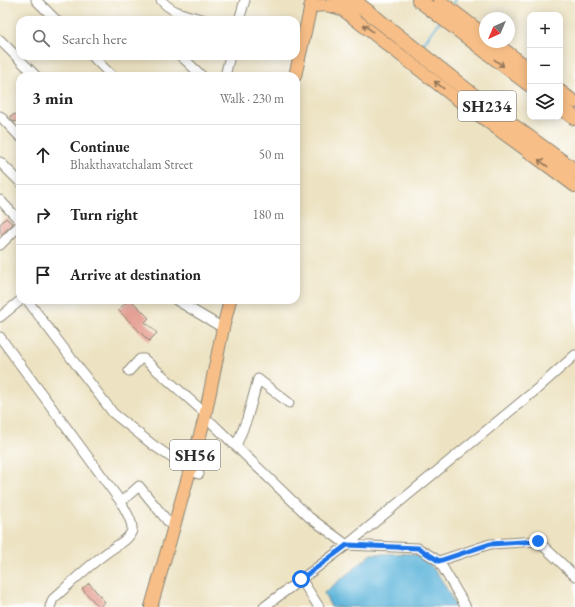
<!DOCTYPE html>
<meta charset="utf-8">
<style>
:root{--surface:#fff;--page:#f6f6f6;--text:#222;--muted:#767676;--line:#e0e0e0}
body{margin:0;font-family:"EB Garamond",serif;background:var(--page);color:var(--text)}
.controls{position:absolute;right:12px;top:12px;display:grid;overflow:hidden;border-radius:8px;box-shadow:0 2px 10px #0003}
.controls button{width:36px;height:36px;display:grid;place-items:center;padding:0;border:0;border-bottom:1px solid var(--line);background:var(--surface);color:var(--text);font:20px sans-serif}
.compass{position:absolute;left:479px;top:12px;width:36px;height:36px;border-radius:50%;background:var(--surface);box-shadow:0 2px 10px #0003;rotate:224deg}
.stop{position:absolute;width:12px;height:12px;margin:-9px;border:3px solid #1a73e8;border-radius:50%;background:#fff}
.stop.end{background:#1a73e8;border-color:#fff;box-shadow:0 1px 4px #0008}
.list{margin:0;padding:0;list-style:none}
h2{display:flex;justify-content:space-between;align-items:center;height:52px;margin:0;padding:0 16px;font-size:17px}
h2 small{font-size:13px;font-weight:400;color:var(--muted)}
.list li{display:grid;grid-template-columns:26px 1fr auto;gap:12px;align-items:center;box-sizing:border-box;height:60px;padding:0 16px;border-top:1px solid var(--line)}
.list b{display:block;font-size:15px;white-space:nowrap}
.list p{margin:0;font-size:13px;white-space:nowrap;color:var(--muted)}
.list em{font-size:13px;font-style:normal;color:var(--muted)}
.icon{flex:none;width:22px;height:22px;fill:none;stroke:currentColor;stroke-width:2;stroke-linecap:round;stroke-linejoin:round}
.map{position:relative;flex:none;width:575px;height:607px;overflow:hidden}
.search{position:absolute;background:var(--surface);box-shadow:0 2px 10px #0003;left:16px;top:16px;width:284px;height:44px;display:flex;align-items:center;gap:10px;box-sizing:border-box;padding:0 14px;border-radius:12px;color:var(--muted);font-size:15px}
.panel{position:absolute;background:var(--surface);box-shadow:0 2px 10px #0003;left:16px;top:72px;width:284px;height:232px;border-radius:12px}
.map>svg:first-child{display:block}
.water{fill:#5eb5da;stroke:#447082}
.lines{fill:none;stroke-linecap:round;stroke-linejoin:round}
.stream{stroke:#5eb5da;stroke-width:2.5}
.building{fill:#e19182}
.minor-casing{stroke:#8c8777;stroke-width:11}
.major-casing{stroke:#8c8777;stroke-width:14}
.highway-casing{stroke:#8c8777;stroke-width:16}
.minor{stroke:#fff;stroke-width:9}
.major{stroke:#f7be87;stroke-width:12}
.highway{stroke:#f7be87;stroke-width:14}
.oneway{stroke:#917459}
.route{stroke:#1a73e8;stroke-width:5}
.labels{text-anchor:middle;stroke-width:3;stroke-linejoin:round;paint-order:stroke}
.shield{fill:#fff;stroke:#6b6b6b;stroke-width:1}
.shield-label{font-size:17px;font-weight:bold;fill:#2b2b2b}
</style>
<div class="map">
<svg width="575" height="607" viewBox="0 0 575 607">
<rect width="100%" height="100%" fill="#fff"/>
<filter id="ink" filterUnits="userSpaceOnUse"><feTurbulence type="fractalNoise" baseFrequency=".025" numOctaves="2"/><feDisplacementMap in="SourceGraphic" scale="8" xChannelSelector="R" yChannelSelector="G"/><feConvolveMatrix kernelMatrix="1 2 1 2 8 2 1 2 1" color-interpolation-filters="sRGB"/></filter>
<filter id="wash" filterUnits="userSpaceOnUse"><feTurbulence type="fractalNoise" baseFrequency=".012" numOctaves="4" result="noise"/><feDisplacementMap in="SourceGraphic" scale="16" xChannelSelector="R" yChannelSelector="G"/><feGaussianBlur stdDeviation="0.9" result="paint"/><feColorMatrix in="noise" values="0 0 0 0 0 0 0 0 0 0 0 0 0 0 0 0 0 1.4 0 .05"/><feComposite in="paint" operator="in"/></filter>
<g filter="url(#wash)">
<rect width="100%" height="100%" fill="#ede3c3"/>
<path class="water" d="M372 554C385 554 399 553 412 554 431 556 449 591 455 607H331L324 593Z"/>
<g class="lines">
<path class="stream" d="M453 4 455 0
M423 44 439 22"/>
</g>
<g id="blocks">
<path class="building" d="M20 113V120L14 122 11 118 10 116Z
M6 218 13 224 1 235 0 234V224Z
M129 300H131L149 318 145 322 157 333 149 341 118 310Z
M89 583 105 602 99 607 82 589Z"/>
</g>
</g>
<g filter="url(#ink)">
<use href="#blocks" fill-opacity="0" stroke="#8c8777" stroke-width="1"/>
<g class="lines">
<g class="minor-casing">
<path id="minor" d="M36 0 56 20
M161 0C173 14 188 15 205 20
M239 20 245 0
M0 40 36 76
M92 56 112 76
M181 56 202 76
M225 76 230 56
M0 116 20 137
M0 162 20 182
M0 200 20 221
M0 245 20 225
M27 300 113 413 153 445 191 471 199 474
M176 300 223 328
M0 317 21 300
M0 337 121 502 139 486 174 529
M129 371 140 359H144L206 414
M212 423 309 517 347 545 418 548 439 561 466 607
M236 446 247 419 258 379 289 403
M439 561 490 544 538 541 575 576
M301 579 319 607
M50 607 53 599C72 582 91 563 112 549 119 544 130 539 132 530 133 521 125 510 121 502
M264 607 347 545 537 389 575 355"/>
</g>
<g class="major-casing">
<path id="major" d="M439 0 485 35
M310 7C323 4 332 5 343 10L453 96 575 186
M494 42 530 69
M295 76 312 1
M560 91 575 102
M151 607 204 421 223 328 230 300"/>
</g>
<g class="highway-casing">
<path id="highway" d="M353 0 493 111 575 171
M419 0 530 85
M334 6H351L363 8
M560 107 575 118"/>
</g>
<use href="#minor" class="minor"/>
<use href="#major" class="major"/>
<use href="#highway" class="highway"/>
</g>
<defs><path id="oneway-shaft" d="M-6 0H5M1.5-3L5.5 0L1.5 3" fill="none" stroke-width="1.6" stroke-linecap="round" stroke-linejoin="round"/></defs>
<g class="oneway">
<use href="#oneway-shaft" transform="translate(368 28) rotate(-142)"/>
<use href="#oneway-shaft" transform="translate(499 63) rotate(37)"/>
<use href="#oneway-shaft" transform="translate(439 85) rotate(-142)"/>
<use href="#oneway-shaft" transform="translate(543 163) rotate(-144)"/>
</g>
</g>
<g class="lines" filter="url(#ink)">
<path class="route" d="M301 579 347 545 418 548 439 561 490 544 538 541"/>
</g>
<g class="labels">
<g class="shield">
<rect x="458" y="91" width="58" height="30" rx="3"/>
<rect x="170" y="440" width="50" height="30" rx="3"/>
</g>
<g class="shield-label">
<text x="487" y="112">SH234</text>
<text x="195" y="461">SH56</text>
</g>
</g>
</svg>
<div class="controls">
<button>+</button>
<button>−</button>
<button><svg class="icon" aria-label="layers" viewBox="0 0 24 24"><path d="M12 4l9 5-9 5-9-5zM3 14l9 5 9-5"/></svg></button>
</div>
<svg class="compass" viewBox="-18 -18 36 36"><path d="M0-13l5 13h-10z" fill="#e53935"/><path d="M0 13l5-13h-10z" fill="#767676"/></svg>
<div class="stop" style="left:301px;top:579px"></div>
<div class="stop end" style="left:538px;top:541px"></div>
<div class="search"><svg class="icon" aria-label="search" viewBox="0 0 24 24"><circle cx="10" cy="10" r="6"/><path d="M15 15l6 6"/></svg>Search here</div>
<section class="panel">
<h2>3 min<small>Walk · 230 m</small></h2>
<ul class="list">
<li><svg class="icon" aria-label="ahead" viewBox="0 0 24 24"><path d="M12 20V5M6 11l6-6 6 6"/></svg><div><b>Continue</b><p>Bhakthavatchalam Street</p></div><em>50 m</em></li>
<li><svg class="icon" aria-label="right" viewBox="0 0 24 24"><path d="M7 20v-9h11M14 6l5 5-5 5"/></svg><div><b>Turn right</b></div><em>180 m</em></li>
<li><svg class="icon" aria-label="arrive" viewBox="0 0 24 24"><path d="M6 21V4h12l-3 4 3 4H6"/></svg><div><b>Arrive at destination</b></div></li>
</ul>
</section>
</div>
